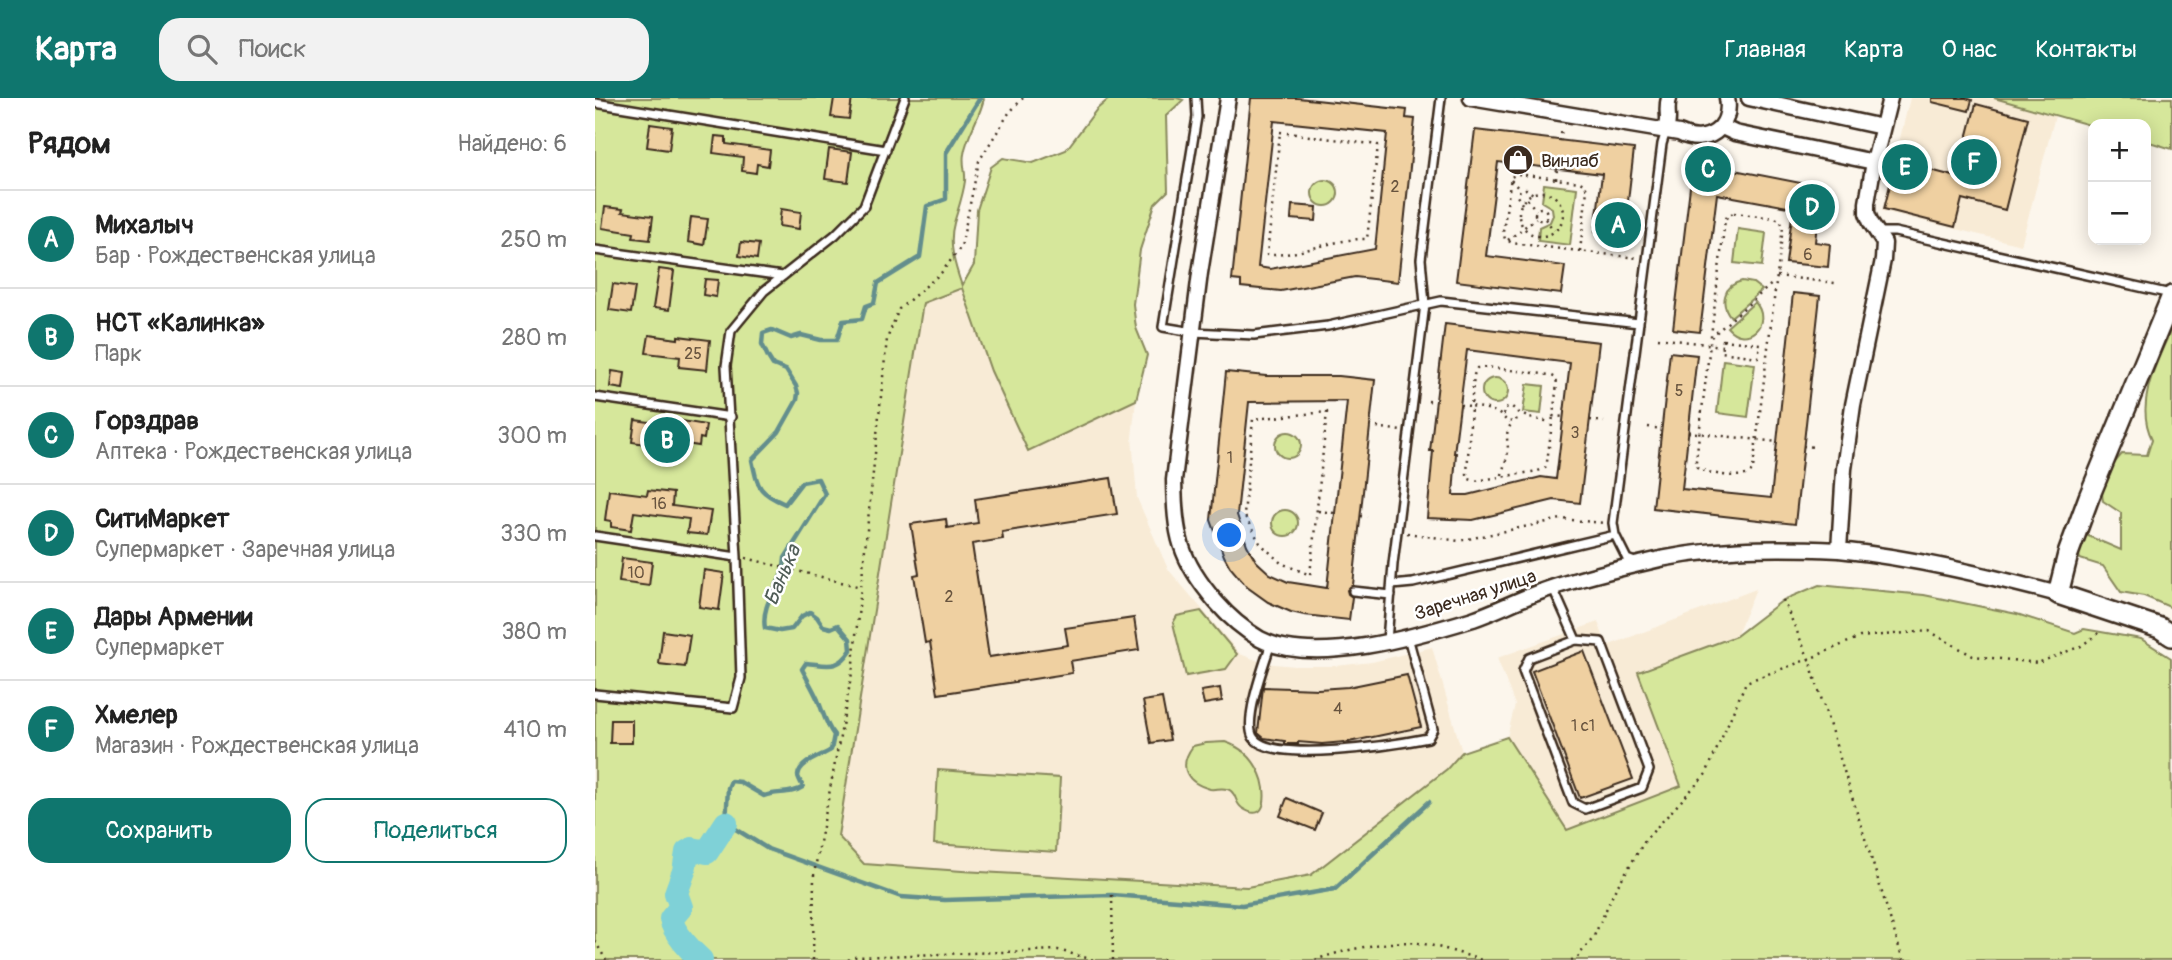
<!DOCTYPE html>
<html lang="ru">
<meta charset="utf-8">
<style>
:root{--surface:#fff;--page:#f2f2f2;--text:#222;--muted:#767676;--line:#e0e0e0;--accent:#0f766e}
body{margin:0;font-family:Pangolin,sans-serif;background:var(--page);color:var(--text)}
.controls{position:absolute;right:21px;top:21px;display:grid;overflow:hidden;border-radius:14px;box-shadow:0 4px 18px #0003}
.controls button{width:63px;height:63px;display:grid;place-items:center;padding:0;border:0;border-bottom:2px solid var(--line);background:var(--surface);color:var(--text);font:35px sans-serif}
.you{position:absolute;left:635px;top:438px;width:24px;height:24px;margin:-18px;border:5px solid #fff;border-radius:50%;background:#1a73e8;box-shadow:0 0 0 10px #1a73e833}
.badge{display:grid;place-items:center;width:46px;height:46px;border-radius:50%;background:var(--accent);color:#fff;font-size:23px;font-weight:700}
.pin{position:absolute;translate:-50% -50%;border:4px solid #fff;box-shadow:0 2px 7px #0006}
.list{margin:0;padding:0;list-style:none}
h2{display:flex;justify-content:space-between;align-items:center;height:91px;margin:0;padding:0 28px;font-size:30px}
h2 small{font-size:23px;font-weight:400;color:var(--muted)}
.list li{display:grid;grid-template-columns:46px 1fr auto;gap:21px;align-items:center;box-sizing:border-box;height:98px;padding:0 28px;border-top:2px solid var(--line)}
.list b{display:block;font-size:26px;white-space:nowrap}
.list p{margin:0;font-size:23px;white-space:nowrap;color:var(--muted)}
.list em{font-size:23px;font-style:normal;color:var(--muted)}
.actions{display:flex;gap:14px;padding:21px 28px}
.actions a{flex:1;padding:16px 0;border:2px solid var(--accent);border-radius:21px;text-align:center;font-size:24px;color:var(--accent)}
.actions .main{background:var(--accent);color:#fff}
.icon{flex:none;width:38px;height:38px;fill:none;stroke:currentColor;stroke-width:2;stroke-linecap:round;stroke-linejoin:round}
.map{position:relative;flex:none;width:1577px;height:862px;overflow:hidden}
header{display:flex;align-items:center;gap:42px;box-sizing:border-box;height:98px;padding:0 35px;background:var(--accent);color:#fff}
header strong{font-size:33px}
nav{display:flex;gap:38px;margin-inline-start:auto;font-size:24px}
.search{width:490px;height:63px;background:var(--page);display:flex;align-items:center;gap:18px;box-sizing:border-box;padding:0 24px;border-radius:21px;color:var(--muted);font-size:26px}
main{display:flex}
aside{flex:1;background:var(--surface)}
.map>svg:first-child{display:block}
.built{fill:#f8ebd6}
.green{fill:#d6e79b;stroke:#88885c;stroke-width:2}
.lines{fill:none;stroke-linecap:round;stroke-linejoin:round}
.stream{stroke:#648e8d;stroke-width:4.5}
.river{stroke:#7fd1d7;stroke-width:24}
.building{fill:#efd0a1;stroke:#3b2a1e;stroke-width:2;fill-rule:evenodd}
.lane-casing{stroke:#3b2a1e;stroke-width:12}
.street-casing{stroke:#3b2a1e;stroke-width:19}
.secondary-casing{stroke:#3b2a1e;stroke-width:24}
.path{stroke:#3b2a1e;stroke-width:2.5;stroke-dasharray:2 5;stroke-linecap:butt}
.lane{stroke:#fff;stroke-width:7}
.street{stroke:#fff;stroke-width:14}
.secondary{stroke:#fff;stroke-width:19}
.labels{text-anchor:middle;stroke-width:5;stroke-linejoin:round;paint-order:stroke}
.number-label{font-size:16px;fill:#68543f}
.poi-label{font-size:19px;fill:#3b2a1e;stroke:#fff;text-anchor:start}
.street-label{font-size:19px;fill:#3b2a1e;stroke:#fff}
.water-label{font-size:21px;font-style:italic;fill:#4f5c56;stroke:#fff}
</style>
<header>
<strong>Карта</strong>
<div class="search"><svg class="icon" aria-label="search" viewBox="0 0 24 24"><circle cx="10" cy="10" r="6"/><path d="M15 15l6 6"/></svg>Поиск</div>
<nav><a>Главная</a><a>Карта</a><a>О нас</a><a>Контакты</a></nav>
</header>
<main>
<aside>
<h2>Рядом<small>Найдено: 6</small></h2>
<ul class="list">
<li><span class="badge">A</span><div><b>Михалыч</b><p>Бар · Рождественская улица</p></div><em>250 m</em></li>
<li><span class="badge">B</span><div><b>НСТ «Калинка»</b><p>Парк</p></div><em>280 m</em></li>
<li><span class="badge">C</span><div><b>Горздрав</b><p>Аптека · Рождественская улица</p></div><em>300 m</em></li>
<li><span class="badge">D</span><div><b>СитиМаркет</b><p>Супермаркет · Заречная улица</p></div><em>330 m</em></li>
<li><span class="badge">E</span><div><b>Дары Армении</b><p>Супермаркет</p></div><em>380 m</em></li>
<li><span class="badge">F</span><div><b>Хмелер</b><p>Магазин · Рождественская улица</p></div><em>410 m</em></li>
</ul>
<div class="actions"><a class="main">Сохранить</a><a>Поделиться</a></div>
</aside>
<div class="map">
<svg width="1577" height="862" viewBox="0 0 1577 862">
<rect width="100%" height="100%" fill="#fcf6ec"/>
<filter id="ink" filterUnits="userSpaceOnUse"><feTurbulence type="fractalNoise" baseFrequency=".0143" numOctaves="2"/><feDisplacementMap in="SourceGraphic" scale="14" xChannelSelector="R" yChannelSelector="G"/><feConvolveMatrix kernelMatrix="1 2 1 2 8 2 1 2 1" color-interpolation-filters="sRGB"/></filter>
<g filter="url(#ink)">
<path class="built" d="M1315 0H1399L1460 18 1426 147 1287 113Z
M367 189 396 273 433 352 541 302 537 339 542 400 573 471 645 556 669 565 700 568H741L777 564 837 549 867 654 852 671 716 777 652 789 367 773 269 766 243 739 328 205Z
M1161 491 1141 538 1044 574 1086 688 971 732 912 639 920 607 902 560 1003 524 1012 548Z"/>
<path class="green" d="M0 0H389C385 20 372 36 369 56 367 65 371 74 370 83 368 98 363 111 359 125 353 146 360 168 367 188L379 167 382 112 396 69 408 60 438 65 471 52 502 11 515 0H582L588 2 571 18 573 93 560 106 545 152 538 206 541 230 552 257 541 302 433 353 396 273 367 190 328 205 243 738 269 766 367 773 652 789 716 777 852 671 867 654 912 639 972 732 1086 688 1043 574 1141 538 1188 502 1224 487 1329 497 1422 516 1480 535 1489 531 1546 541 1576 560 1577 862H0Z
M1399 0H1577V51L1551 43V26H1498V28Z
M717 95a13 13 0 1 1 26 0a13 13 0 1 1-26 0Z
M949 86 982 90 975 147 943 143 944 129 955 124 958 117 957 110 947 104Z
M1143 131 1171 135 1167 168 1139 165Z
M1147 183 1158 185 1167 192 1136 219C1124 205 1129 187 1147 183Z
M1160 204C1179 226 1151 251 1132 229Z
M1577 230V510L1549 498 1526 494 1508 468 1485 461 1483 453 1491 437 1526 452V415L1508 403C1504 386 1516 368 1527 356L1552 357 1557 341C1539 306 1562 263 1577 230Z
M1128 262 1160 266 1153 319 1122 315Z
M887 293a13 13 0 1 1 26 0a13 13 0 1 1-26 0Z
M932 286 949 288 946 316 928 314Z
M680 347a13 13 0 1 1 26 0a13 13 0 1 1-26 0Z
M677 425a13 13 0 1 1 26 0a13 13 0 1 1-26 0Z
M606 513 642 556 631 571 591 578 578 525 582 518Z
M630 644C646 649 658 660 665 676 672 691 674 728 647 710 640 705 642 698 636 693 630 688 622 692 615 691 592 685 582 669 598 648L611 645Z
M343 672 465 680 461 754 339 746Z"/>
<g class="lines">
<path class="stream" d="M385 0 351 55V101L332 108 325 159 283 185 279 205 271 208 267 221 248 223 242 242H226L206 237 196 240 177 232 168 235 167 246 173 259 178 267 191 272 201 288 203 295 202 302 184 334 157 362C163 390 163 394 190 406L207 384 223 381 230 396 190 460C190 484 165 503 170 530L185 533 197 531 207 518 215 514 222 519 228 528 236 530 243 527 255 541 256 552C243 572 234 567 211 565L207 571C212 581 218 591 223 602 228 614 231 627 239 637L236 652C227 658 204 664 203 678 203 679 208 689 208 689 196 697 182 693 169 698L145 684 136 683 133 690 131 725 173 751 306 799 350 802 517 797 647 807 740 791 834 704"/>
<path class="river" d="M106 862C96 853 78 834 76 821L86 809 81 795 89 773 92 754 97 751 112 754 131 725"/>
</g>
<path class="building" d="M239 0H257L254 21 236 19Z
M656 0H703L812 12 811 20 820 21 803 184 760 179 686 193 646 189V183L637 182ZM679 23 792 35 780 151 675 171 663 169Z
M1337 0H1371L1377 2 1374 13 1337 4Z
M1381 6 1433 20 1410 112 1367 101 1360 129 1289 111 1301 63 1362 79Z
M55 26 77 29 74 52 52 49Z
M880 32 1039 51 1029 137 1000 134 1007 76 903 64 891 158 970 168 966 196 861 183Z
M120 38 131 39V46L175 52 173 68 162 66 161 75 147 73 148 59 118 55Z
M234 51 257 54 253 84 230 81Z
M1098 64 1226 89 1220 144 1235 146 1233 169 1191 165 1198 110 1122 96 1105 234 1078 231Z
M697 107 722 109 721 123 696 121Z
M10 109 28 111 27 114 58 118 55 142 38 140 39 135 7 130Z
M186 111 206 114 204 131 184 128Z
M96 119 113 121 109 147 93 144Z
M146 144 164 146 162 161 144 158Z
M64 171 79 173 74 212 58 210Z
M110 181 123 182 121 199 108 197Z
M18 186 40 189 36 215 14 212Z
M1198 195 1225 198 1200 426 1058 410 1075 254 1102 257 1087 391 1176 400Z
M850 226 1004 244 985 405 959 402 878 422 832 420 838 353H835ZM872 252 975 265 961 381 946 379 873 397H858L861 355H859Z
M54 237 83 241V238L115 242 112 272 84 269 85 259 51 255Z
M17 273 30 275 28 291 15 289Z
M631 274 671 278H744L780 282 758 487 752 492 753 496 757 499 754 522 709 517 696 514 673 504 652 489 635 469 629 458 616 422ZM752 303 732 490 693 484 675 476 661 463 652 447 642 417 654 304Z
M40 322 62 325 58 347 37 344Z
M87 323 111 327 109 341 105 340 104 348 84 345Z
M516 380 522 416 407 434 408 441 377 446 394 559 473 547 470 530 539 520 544 552 475 563 477 575 343 596 335 544 330 545 319 477 324 476 316 426 351 421 352 430 383 425 380 401Z
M14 392 52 397 53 392 78 395 77 408 116 413 112 437 92 435 94 421 39 414 36 432 16 429V423L10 422Z
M27 460 57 464 54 488 24 484Z
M109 472 129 475 124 512 104 509Z
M68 533 95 537 90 569 64 566Z
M989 553 1038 681 985 700 937 573Z
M812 577 826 629 749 645V644L727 646 703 644V646H690V643L669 640 663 635 668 589 723 591 753 589Z
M625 590 627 603 609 606 606 593Z
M567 600 575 642 556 645 548 603Z
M16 622H37V645H15Z
M692 700 727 715 720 732 685 718Z"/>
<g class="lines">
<g class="lane-casing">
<path id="lane" d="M601 0 602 19 568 229 598 234 659 237 733 228 846 203 1044 225
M0 5 291 52
M1283 134H1300L1576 196
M0 152 188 178
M0 299 136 319
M0 438 142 459
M1040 464 1032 461 1020 437 1018 425 1067 46 1071 33
M797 487 818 485 1020 437
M958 490 981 542
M758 493 796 497
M981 542 1006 544 1054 672 1047 690 990 711 978 705 928 573 934 560Z
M792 543 798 466 830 206 826 161 846 0
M676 545C670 564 648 622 658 639 676 667 803 646 833 640L838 631 813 539
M0 596 138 610 146 580 142 459 131 268 136 233 169 193 240 137 269 108 310 0"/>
</g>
<g class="street-casing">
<path id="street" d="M633 0 605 175 579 382C580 437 584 461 621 504 634 519 648 531 665 541 719 569 822 538 878 521 899 514 920 503 942 495 974 483 1010 474 1044 466 1109 449 1177 449 1244 452L1249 371 1258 307 1288 162 1289 145 1276 125 1272 115V105L1279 64 1295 0
M876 0 1084 35C1111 49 1138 30 1132 0
M1154 0 1287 29
M1127 29 1140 35 1279 64
M1071 32C1076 20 1070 14 1074 0
M1244 452C1319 460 1390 477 1463 496"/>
</g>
<g class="secondary-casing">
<path id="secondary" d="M1577 198 1494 399 1473 456 1463 496 1565 530 1577 538"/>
</g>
<path class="path" d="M685 34 783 47 772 141C738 140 707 158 672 157Z
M965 43 967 30
M961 81 962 71
M916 82 925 92
M924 116a22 22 0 1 1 44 0a22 22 0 1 1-44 0Z
M932 101 941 112
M927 106 922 98 925 92 931 91 938 96
M940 116a6 6 0 1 1 12 0a6 6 0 1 1-12 0Z
M1139 115 1180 120 1186 123 1188 129 1158 370 1155 376C1141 380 1115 377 1102 369L1101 362 1130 122 1133 117Z
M950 121 959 132
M913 142 941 120
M985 153 992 92 990 87 985 84 923 76 916 79 908 134 910 141 917 145 1042 160
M1182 178 1240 185
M1116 239 1179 184
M1063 240 1127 248
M1128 242 1165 246 1163 259 1126 254Z
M833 303 841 304
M865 307 876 308 879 277 882 270 891 269 955 277 961 280 962 286 958 318 969 319
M732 314 715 477 686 465 665 445 649 417 658 321Z
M923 314 934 320 956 324
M908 317 910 311 917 309 923 314 921 323 913 324C901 311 893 311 876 308L872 376 874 381 880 383 943 373 950 370 952 364 958 318
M995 322 1009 324
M782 329 806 333
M1053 329 1066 331
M1093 334 1182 344
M1208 348 1220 349
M907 377C908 369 912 362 913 353 913 341 909 336 917 325
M723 413 740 415
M765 418 772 419
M812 435 864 443 966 421 1009 425
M151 460 266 489
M1188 502 1214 561 1308 862
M517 797 518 862
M0 843 11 862
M218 862 219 776 257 575 292 241 304 211 346 175 366 149 384 63 414 15 428 0
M253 862 260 859 463 852 499 862
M567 862H569
M720 862C744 853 797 841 823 845 844 848 866 856 887 862
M976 862 981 861 999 838 1020 792 1051 741 1111 676 1151 584 1214 561 1265 539 1334 533 1378 558 1443 565 1486 548 1504 535"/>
<use href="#lane" class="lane"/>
<use href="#street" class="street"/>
<use href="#secondary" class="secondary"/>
</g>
</g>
<defs>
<g id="shop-disc" transform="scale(1.575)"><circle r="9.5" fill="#3b2a1e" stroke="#fff"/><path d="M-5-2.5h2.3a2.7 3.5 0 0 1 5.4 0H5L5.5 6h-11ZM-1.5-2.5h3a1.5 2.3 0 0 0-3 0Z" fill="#fff"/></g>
</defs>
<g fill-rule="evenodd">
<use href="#shop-disc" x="923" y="62"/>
</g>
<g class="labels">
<g class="number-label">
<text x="800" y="94">2</text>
<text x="1213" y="162">6</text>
<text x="98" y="261">25</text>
<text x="1084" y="298">5</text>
<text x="980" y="340">3</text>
<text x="635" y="365">1</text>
<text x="64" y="411">16</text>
<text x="41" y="480">10</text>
<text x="354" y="504">2</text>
<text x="743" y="616">4</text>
<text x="988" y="633">1 с1</text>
</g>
<g class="poi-label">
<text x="946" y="69">Винлаб</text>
</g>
<g class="street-label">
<text transform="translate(880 496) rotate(-18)" y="7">Заречная улица</text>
</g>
<g class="water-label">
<text transform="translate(187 477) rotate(-67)" y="7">Банька</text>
</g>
</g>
</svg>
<div class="controls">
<button>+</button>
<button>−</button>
</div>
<div class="you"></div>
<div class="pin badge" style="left:1023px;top:127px">A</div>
<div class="pin badge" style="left:72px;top:342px">B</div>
<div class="pin badge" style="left:1113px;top:71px">C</div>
<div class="pin badge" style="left:1217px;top:109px">D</div>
<div class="pin badge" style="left:1310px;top:69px">E</div>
<div class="pin badge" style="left:1379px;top:64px">F</div>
</div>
</main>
